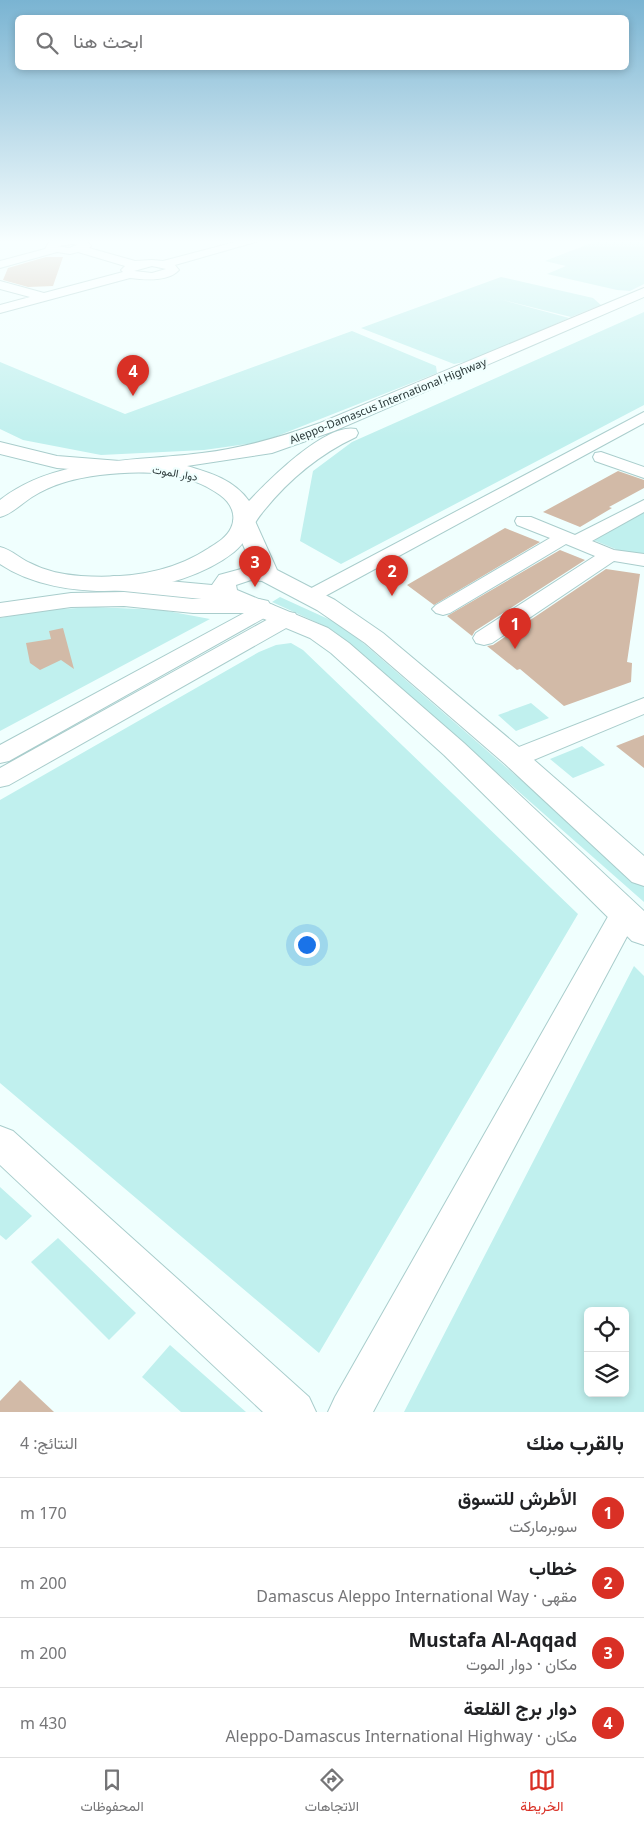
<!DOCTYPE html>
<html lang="ar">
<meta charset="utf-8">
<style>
:root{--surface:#fff;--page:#f2f2f2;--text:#202124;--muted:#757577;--line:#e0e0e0;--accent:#d93025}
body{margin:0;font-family:"Noto Sans",Vazirmatn,sans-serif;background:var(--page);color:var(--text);direction:rtl}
.controls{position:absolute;right:15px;bottom:15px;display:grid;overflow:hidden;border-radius:8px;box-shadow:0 2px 8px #0003}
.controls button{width:45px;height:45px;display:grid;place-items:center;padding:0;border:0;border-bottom:1px solid var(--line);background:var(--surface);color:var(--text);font:25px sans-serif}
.you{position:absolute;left:306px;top:944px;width:18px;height:18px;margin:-12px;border:4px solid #fff;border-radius:50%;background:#1a73e8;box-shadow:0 0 0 8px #1a73e833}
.badge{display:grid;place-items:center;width:32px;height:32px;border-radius:50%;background:var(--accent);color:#fff;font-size:16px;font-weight:700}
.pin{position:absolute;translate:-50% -41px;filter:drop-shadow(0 1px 2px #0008)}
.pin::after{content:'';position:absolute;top:26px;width:18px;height:15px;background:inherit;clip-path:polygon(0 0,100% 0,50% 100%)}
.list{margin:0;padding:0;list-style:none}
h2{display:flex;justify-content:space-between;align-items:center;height:65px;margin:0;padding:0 20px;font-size:21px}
h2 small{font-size:16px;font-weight:400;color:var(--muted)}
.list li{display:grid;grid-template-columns:32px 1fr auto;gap:15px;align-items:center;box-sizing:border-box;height:70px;padding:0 20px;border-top:1px solid var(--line)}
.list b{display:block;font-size:19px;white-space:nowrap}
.list p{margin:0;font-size:16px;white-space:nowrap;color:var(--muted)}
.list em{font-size:16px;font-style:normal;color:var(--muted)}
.icon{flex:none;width:28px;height:28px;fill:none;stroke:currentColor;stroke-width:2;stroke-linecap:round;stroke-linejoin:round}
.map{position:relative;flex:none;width:644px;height:1412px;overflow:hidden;direction:ltr}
.search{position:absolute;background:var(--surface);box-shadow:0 2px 8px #0003;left:15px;right:15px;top:15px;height:55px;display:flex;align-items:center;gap:12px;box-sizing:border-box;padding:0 18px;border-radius:8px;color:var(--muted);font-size:19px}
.sheet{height:345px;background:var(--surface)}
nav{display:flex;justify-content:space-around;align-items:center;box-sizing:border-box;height:70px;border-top:1px solid var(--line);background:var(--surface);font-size:14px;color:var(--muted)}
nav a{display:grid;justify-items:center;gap:2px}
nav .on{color:var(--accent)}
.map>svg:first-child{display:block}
.green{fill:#c0f0ee;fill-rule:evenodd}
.building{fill:#d2baa7}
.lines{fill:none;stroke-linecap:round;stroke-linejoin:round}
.minor-casing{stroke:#a9cdcc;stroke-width:2}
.major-casing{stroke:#a9cdcc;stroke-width:2}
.highway-casing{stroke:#a9cdcc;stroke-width:2}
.minor{fill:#fff;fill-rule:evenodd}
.major{fill:#fff;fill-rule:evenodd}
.highway{fill:#fff;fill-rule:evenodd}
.labels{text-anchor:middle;stroke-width:4.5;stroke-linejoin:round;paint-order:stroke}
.far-street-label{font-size:11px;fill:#293737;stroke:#f0fffe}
</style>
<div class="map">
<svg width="644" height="1412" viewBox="0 0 644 1412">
<rect width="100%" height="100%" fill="#f0fffe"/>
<path class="green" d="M596 241H644V284L630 291 617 290 547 274 566 266 545 261Z
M501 277 593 298 601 305 571 317 499 299 569 318 474 360 454 364 361 328Z
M644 312V405L341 564 300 541 313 471 352 442Z
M352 331 436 366 437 373 262 442 204 450 101 455 23 440 0 429V362L125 414Z
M644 508V555L625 553 591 539Z
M280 597 337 623 362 642 644 887V902L352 645 329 628 272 602Z
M95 607 162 610 210 619 0 731V618L43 610Z
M291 643 303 650 578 914 319 1353 0 1083V800L259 652 276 645Z
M531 703 549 718 516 731 498 715Z
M582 746 605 765 573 778 550 759Z
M634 966 644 976V1412H404ZM588 1311H625V1393H588Z
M0 1187 32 1216 6 1240 0 1235Z
M58 1238 136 1313 109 1340 31 1262Z
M170 1345 246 1412H181L142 1377Z"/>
<path class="building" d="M46 257H63L53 286 28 287 3 280 8 268Z
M618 471 644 480V488L609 507 612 508 580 527 543 512Z
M505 528 540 542 434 605 407 585Z
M560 550 585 560 475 631 472 636 447 616Z
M606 569 640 574 627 662 632 663 631 682 564 706 520 669 517 670 487 646 493 645Z
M63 628 74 669 61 660 40 670 30 663 26 643 51 639 49 631Z
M644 735V768L616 746Z
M20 1380 54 1412H0V1401Z"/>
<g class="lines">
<g class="minor-casing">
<path id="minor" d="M50 241H87L91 246 89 248 135 261 152 260 163 261 239 241H259L175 265 179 270C168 282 145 280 130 278L0 313V305L30 297 0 289V281L44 293 123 272 121 270 125 266 78 252 70 254 57 252 0 268V261L45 249ZM72 244 77 245 69 248 58 246ZM152 266 166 269 152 273 134 271Z
M644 412V423L316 601 309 603 302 601 299 597 302 593Z
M601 452 644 467V478L595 461 593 457 595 453Z
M644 500V512L592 541 614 550 644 554V566L614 561 492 643 484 645 476 643 473 638 476 633 595 556 566 544 450 613 443 615 436 613 432 609 436 605 550 538 517 525 515 521 517 517H531L575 535Z
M266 603 273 605 277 609 273 613 9 761 0 763V745L259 605Z
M287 612 295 613 298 618 295 623 9 785 0 787V768L279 613Z
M644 698V714L524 764 515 766 506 764 502 758 506 752Z
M624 903 634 906 639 914 373 1412H328L335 1397 614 906Z
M0 1126 13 1131 309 1397 316 1412H263L0 1165Z"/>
</g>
<g class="major-casing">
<path id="major" d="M0 442 57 456 120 461 127 463 130 467 127 471 120 473 57 468 0 454Z
M244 515 252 516 255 521 277 570 335 600 383 633 525 752 644 856V886L632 882 505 764 365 643 317 610 262 581 251 580 236 585 237 590 328 628 349 643 464 743 644 911V945L632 941 444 755 331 653 310 638 221 601 114 590 106 588 102 583 106 578 114 576 212 585 219 575 252 566 233 521 236 516Z"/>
</g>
<g class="highway-casing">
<path id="highway" d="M644 288V297L334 431 272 453 187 466C211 473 234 480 249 501 268 481 326 422 356 429L358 433 356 437C318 455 288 480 262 513 251 526 248 541 234 552 176 598 61 605 0 564V547C12 550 19 558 30 563 45 571 65 575 81 576 126 579 171 573 209 548 217 543 227 537 231 528 237 515 231 503 220 495 186 470 140 470 100 475 76 478 52 484 32 497 21 504 12 514 0 517V500C57 456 134 462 202 453 244 448 281 437 320 423Z
M124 592 193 599H259L268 601 271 606 268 611 259 613H193L124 606 71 607 0 617V603L71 593Z"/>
</g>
<use href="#minor" class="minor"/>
<use href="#major" class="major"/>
<use href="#highway" class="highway"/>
</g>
<linearGradient id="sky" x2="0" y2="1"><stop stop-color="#7ab4d2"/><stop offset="0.55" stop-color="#f8ffff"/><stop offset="1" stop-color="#f8ffff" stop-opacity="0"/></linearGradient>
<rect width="644" height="439" fill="url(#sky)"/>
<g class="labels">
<g class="far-street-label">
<text transform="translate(388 401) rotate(-22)" y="4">Aleppo-Damascus International Highway</text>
<text transform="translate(175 473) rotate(10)" y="4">دوار الموت</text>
</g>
</g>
</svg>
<div class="controls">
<button><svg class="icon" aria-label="locate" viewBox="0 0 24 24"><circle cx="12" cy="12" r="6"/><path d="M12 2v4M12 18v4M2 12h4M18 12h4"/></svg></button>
<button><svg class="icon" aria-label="layers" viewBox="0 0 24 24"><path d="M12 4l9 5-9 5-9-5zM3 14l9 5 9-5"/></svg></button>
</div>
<div class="you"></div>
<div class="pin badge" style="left:515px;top:649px">1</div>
<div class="pin badge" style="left:392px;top:596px">2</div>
<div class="pin badge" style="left:255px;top:587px">3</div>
<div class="pin badge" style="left:133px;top:396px">4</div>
<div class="search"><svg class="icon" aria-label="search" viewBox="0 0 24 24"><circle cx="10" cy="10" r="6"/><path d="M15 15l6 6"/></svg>ابحث هنا</div>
</div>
<section class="sheet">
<h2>بالقرب منك<small>النتائج: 4</small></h2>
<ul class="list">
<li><span class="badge">1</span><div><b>الأطرش للتسوق</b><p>سوبرماركت</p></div><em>170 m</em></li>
<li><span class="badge">2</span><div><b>خطاب</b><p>مقهى · Damascus Aleppo International Way</p></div><em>200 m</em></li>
<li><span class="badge">3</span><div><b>Mustafa Al-Aqqad</b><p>مكان · دوار الموت</p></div><em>200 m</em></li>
<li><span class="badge">4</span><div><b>دوار برج القلعة</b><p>مكان · Aleppo-Damascus International Highway</p></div><em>430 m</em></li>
</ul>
</section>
<nav>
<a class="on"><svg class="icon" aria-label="map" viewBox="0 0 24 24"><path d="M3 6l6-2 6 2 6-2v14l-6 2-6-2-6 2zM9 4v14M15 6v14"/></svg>الخريطة</a>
<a><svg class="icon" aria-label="directions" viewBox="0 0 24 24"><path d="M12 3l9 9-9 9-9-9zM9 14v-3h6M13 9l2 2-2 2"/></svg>الاتجاهات</a>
<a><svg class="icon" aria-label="saved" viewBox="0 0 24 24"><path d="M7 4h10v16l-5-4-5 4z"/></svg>المحفوظات</a>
</nav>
